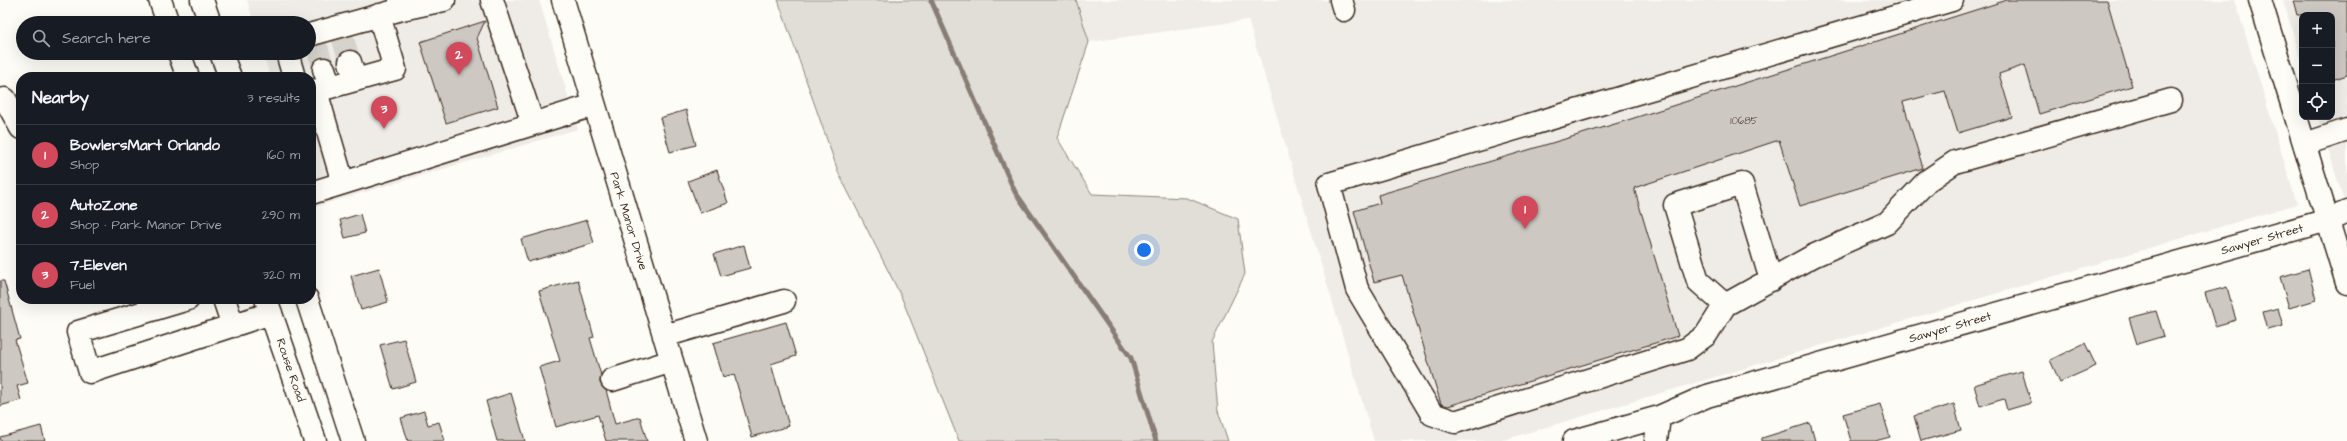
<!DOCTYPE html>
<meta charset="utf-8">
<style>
:root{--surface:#171b24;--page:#242831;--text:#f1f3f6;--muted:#9ea1a6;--line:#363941;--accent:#d1495b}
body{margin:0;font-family:"Architects Daughter",sans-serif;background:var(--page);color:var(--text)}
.controls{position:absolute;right:12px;top:12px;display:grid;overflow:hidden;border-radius:8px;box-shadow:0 4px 16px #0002}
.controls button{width:36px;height:36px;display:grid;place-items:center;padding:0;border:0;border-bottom:1px solid var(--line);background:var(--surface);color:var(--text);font:20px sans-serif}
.you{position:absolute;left:1144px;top:250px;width:14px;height:14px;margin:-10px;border:3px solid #fff;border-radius:50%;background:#1a73e8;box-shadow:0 0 0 6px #1a73e833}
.badge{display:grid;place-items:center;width:26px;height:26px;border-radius:50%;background:var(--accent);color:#fff;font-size:13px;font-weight:700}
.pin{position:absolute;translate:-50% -33px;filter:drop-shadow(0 1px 2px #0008)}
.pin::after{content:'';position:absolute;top:21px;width:14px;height:12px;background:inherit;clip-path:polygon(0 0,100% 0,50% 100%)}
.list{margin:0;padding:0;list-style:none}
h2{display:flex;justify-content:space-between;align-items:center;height:52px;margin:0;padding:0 16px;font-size:17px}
h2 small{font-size:13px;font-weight:400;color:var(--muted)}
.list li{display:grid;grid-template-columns:26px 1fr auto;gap:12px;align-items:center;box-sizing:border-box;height:60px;padding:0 16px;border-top:1px solid var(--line)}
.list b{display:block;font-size:15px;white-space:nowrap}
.list p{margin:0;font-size:13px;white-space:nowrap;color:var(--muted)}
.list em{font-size:13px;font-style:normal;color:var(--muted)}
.icon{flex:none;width:22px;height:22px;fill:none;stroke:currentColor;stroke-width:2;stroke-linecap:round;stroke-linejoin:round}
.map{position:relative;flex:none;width:2347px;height:441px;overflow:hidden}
.search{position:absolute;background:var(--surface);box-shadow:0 4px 16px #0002;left:16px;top:16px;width:300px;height:44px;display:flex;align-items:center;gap:10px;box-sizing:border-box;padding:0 14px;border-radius:22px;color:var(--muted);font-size:15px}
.panel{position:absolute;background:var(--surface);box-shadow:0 4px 16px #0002;left:16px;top:72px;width:300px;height:232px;border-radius:16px}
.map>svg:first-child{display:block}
.built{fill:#efece7}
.green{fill:#e1ded7;stroke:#8e847a}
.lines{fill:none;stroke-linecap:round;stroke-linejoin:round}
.stream{stroke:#887d74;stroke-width:5}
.building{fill:#cdc8c2;stroke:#3b2a1e}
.minor-tunnel{stroke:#d6d2cc;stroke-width:22;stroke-dasharray:22 11;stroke-linecap:butt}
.minor-casing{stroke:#3b2a1e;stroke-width:25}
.minor{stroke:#fdfcf7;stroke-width:22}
.labels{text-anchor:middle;stroke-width:3.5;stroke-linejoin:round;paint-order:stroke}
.number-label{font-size:10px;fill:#605247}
.street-label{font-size:12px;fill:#3b2a1e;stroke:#fdfcf7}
</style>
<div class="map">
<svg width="2347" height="441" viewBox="0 0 2347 441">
<rect width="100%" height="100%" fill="#fdfcf7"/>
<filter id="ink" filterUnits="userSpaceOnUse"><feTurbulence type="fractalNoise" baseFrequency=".025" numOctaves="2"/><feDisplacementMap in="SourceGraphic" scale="8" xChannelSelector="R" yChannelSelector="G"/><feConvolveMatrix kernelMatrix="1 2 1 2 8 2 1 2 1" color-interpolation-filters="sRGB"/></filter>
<g filter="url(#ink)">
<path class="built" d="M247 0H539L578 129 311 208V77H270L263 53H309V23H254Z
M1076 0H2235L2297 204 1500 441H1374L1248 20 1089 42Z
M2283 0H2347V211L2318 117H2332V15H2302V63Z"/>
<path class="green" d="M778 0H1076L1089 42 1057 138 1092 194 1187 198 1238 219 1245 274 1212 342 1218 411 1228 441H959L901 296 839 174Z"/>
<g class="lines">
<path class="stream" d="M931 0 1015 192 1131 358 1156 441"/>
</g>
<path class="building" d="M2007 0H2107L2132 86 2039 114 2025 65 1999 74 2012 117 1958 133 1945 91 1903 102 1923 168 1800 206 1779 140 1634 188 1678 336 1448 406 1441 404 1402 275 1374 282 1354 211 1380 203 1378 195 1615 124Z
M2293 0H2347V75L2332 80V15H2297Z
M485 21 477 38 498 107 446 123 420 42Z
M686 110 696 145 670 152 660 118Z
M717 170 728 203 700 213 688 181Z
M360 214 365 233 345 238 340 220Z
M587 220 594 243 528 262 521 239Z
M744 245 750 268 721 276 714 254Z
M379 268 388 302 361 310 351 276Z
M2308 269 2316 300 2289 308 2280 277Z
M578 280 594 337 590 338 601 375 600 383 606 390 615 424 640 417 647 441H606L598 415 556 427 539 367 560 361 539 291Z
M0 281H4L20 339 15 340 28 383 17 386 21 400 0 406Z
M2227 287 2236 320 2215 326 2205 293Z
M2278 308 2283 326 2268 330 2263 312Z
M2156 311 2164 336 2137 344 2129 318Z
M786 322 796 356 771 364 789 426 752 437 734 374 723 377 713 343Z
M404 339 416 382 393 389 380 345Z
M2085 343 2096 366 2060 382 2050 360Z
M2022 371 2031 403 2007 410 2004 399 1980 406 1974 385Z
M511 393 520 424 525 441H497L486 401Z
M1880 404 1890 437 1875 441H1851L1843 414Z
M1954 404 1961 430 1921 441 1914 416Z
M424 411 428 425 439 422 445 441H408L401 418Z
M1810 423 1815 441H1762V438Z
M41 426 45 441H1L0 437Z"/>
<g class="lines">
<path class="minor-tunnel" d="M342 36 350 62
M316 44 324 69"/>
<g class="minor-casing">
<path id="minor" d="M160 0 168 23
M202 0 210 23
M400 0 402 9 444 0
M492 0 533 124
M563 0 696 441
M1341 0 1344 10
M1952 0 1329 184 1357 289 1432 414 1455 422 1687 349 1706 335 1725 305 1813 256 1887 223 1927 181 1955 162 2171 100
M2260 0 2347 283
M309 35 402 9
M179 53 188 77
M221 53 230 77
M287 53 294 77
M350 62 355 80
M324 69 330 87
M311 90 316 91 343 183
M316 91 395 69 379 15
M0 100 5 99 21 128
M2305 144 2347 130
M311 193 594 105
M188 299 78 332 90 372 271 313
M224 299 233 326
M266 299 315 441
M307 299 353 441
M1725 305 1698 281 1675 205 1742 184 1771 280
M664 336 784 301
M612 380 672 361
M1574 441 1659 417 1707 396 2328 220 2347 212
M1656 441 1659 417"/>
</g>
<use href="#minor" class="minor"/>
</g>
</g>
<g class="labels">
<g class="number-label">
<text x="1744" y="124">10685</text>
</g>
<g class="street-label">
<text transform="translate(629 221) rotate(73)" y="4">Park Manor Drive</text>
<text transform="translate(2262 239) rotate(-16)" y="4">Sawyer Street</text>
<text transform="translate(1950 327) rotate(-16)" y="4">Sawyer Street</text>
<text transform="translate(291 370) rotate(71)" y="4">Rouse Road</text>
</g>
</g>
</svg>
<div class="controls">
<button>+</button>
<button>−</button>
<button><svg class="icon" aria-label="locate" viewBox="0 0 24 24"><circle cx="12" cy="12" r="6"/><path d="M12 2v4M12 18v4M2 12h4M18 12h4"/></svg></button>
</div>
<div class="you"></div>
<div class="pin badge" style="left:1525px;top:229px">1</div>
<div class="pin badge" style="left:459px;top:75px">2</div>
<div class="pin badge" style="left:384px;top:129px">3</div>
<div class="search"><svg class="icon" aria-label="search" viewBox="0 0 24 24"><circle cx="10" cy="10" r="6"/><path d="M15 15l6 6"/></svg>Search here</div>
<section class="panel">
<h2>Nearby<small>3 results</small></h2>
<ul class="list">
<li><span class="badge">1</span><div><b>BowlersMart Orlando</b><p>Shop</p></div><em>160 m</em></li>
<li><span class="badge">2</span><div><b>AutoZone</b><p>Shop · Park Manor Drive</p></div><em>290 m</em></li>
<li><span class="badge">3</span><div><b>7-Eleven</b><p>Fuel</p></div><em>320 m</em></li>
</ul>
</section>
</div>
